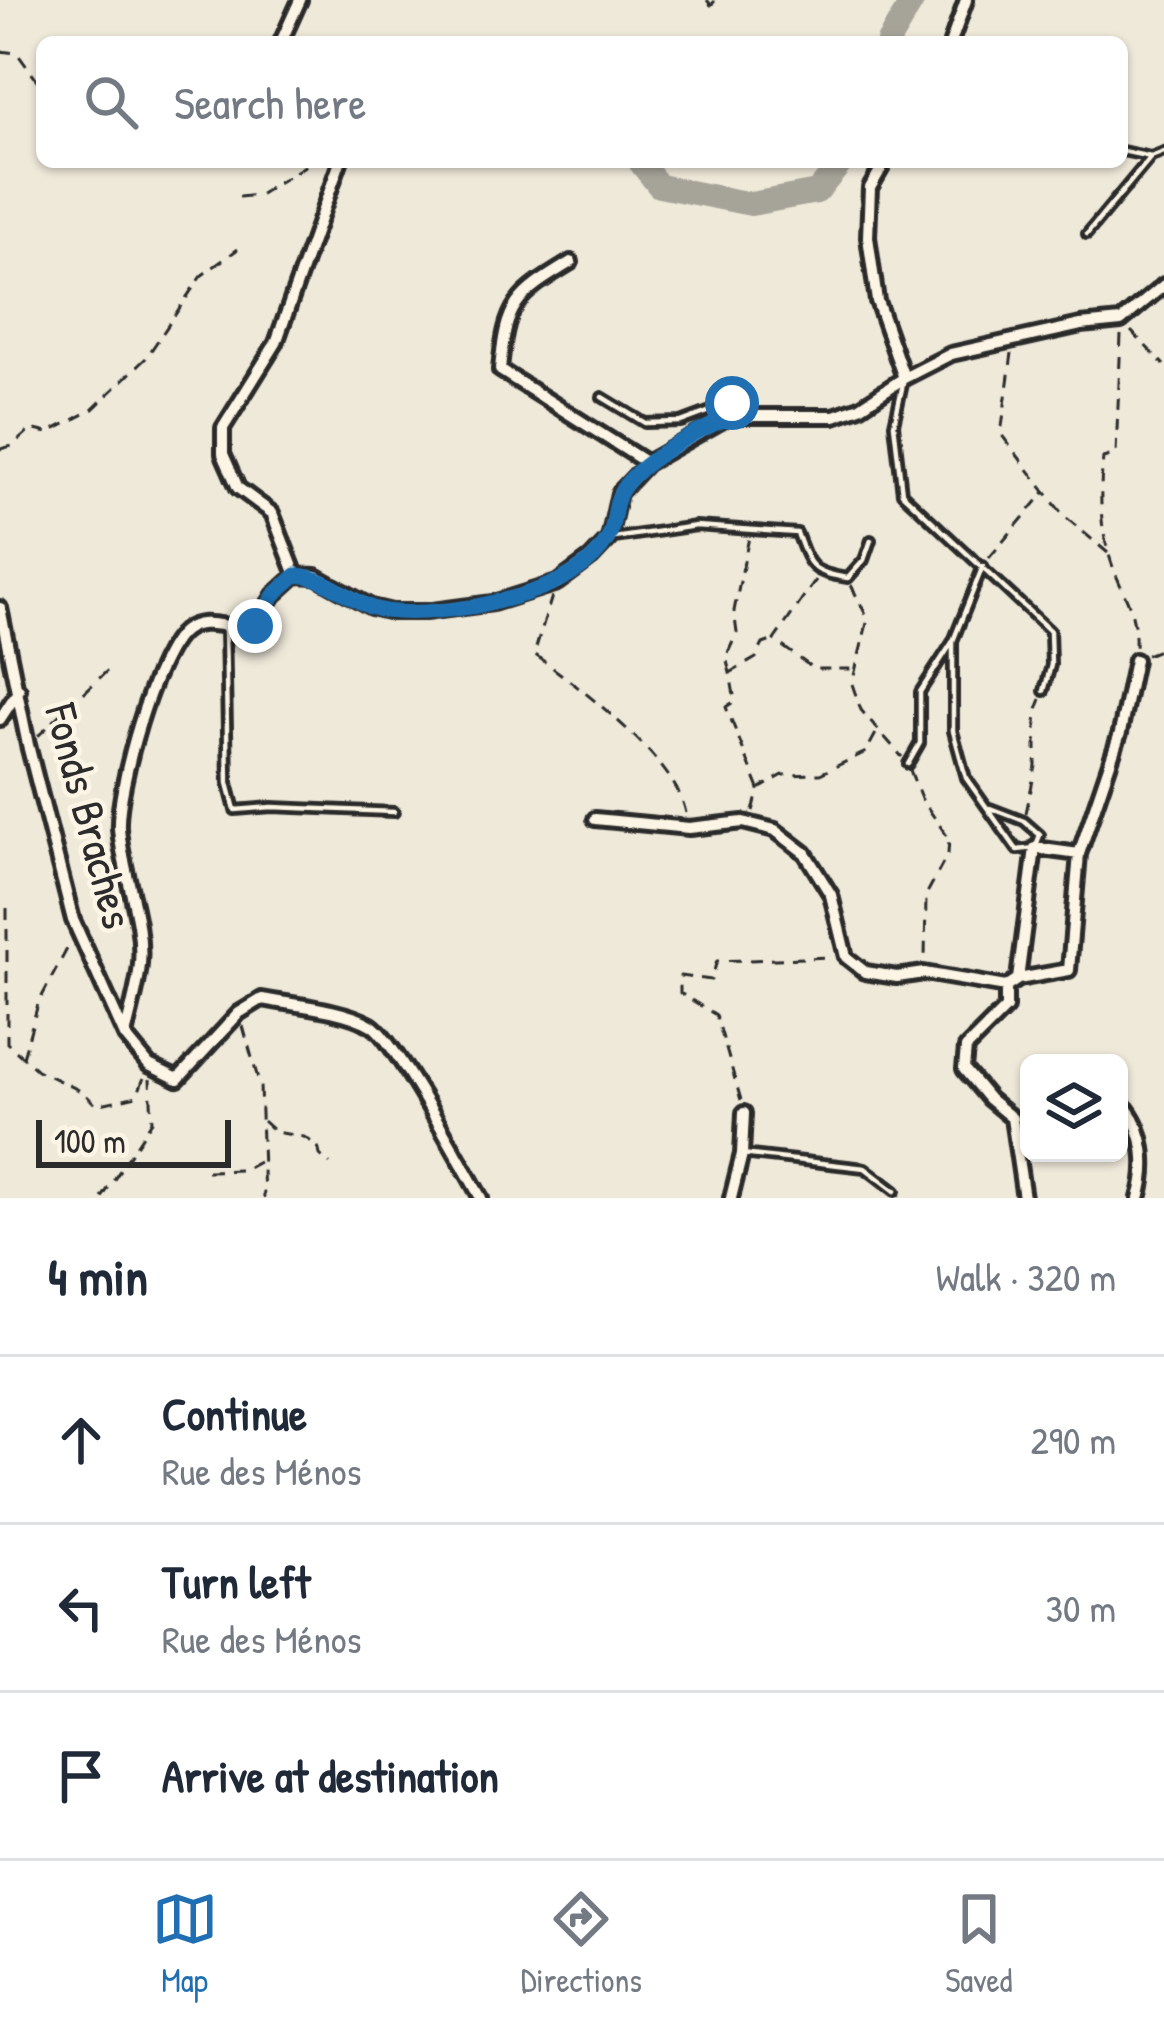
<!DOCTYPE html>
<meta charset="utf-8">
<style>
:root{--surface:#fff;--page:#f2f2f3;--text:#1f2937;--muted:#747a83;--line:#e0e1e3;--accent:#1f6fb2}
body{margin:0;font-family:"Patrick Hand",sans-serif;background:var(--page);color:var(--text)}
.controls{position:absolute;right:36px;bottom:36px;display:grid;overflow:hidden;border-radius:18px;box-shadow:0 3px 9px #0004}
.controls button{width:108px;height:108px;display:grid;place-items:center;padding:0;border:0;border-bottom:3px solid var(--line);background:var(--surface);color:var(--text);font:60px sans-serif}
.scale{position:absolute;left:36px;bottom:30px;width:195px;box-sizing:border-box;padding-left:12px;border:6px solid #2b2b2b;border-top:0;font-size:33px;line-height:42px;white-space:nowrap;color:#2b2b2b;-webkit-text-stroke:9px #fcf5e5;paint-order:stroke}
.stop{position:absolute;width:36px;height:36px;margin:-27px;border:9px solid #1f6fb2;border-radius:50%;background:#fff}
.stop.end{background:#1f6fb2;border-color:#fff;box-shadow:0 3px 12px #0008}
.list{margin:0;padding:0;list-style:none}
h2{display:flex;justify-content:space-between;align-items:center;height:156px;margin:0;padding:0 48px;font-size:51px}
h2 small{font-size:39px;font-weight:400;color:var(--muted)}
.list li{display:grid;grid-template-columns:78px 1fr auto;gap:36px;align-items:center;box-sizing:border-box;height:168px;padding:0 48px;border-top:3px solid var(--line)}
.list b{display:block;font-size:45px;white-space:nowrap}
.list p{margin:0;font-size:39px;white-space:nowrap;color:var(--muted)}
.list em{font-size:39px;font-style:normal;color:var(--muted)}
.icon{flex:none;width:66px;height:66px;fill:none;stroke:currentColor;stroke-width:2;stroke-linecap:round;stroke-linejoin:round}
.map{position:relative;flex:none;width:1164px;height:1198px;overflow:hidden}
.search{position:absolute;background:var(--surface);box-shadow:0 3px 9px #0004;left:36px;right:36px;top:36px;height:132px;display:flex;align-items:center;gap:30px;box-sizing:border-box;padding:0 42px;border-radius:18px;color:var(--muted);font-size:45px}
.sheet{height:660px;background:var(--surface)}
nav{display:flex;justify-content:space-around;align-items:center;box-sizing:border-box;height:168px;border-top:3px solid var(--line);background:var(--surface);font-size:33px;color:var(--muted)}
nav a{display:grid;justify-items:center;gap:6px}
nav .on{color:var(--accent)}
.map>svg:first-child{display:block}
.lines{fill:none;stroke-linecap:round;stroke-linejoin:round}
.river{stroke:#a6a399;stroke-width:24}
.lane-casing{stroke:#2b2b2b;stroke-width:14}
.street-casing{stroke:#2b2b2b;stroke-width:20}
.path{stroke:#2b2b2b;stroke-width:3;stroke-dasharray:12 9;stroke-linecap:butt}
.lane{stroke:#fcf5e5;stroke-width:4.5}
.street{stroke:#fcf5e5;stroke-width:10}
.route{stroke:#1f6fb2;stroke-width:15}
.labels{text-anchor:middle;stroke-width:9;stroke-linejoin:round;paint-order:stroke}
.street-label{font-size:45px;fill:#2b2b2b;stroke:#fcf5e5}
</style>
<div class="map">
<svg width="1164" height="1198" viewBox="0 0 1164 1198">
<rect width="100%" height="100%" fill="#efe9da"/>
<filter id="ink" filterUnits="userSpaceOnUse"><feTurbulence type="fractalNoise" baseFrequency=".00833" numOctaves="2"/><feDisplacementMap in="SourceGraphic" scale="24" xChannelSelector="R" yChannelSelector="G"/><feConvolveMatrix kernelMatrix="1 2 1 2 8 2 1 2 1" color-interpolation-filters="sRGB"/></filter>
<g filter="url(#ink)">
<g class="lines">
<path class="river" d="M888 42 913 0
M640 162 659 186 751 204 817 192 842 162"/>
<g class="lane-casing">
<path id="lane" d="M1122 151 1151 157 1164 152
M1087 234 1151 157
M903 384 894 424 902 493 1050 631 1051 665 1044 691
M602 397 645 423 681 422 732 403 747 413
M614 538 696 526 797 533C810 567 810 572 848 578L864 560 871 540
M983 566 953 641V731L966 778 1017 850 1035 848 1040 835 1024 821 990 808
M225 626 228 783 235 810 272 807 394 812
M908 764 920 743V692L953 641
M742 1154 865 1168 895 1191"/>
</g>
<g class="street-casing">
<path id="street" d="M281 42 300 0
M951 42 966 0
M885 162 870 188 868 237 877 301 904 378
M571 262C515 296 506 303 500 370L647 463
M296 575 272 513 238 488 223 454V428L276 343 340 162
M0 608 28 745 73 920 125 1036 149 1065 178 1079 239 1013 262 999C293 1005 343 1009 371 1025 394 1038 463 1167 481 1198
M0 719 19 690
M595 819 689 828 743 822 775 830 805 853 831 895 846 957 865 972 897 977 924 973 1006 987
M1018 979 1069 970 1079 854
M125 1036C130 1012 138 988 140 964 144 919 122 873 119 828 117 789 154 655 184 631 206 614 232 633 255 626L274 595 296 575 316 576 371 607 392 612H425L493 603 557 583 591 558 609 539 619 493 647 463 730 416H834L860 407 904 378 951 354 1081 325 1121 321 1164 285
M1119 1110 1127 1109C1146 1134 1148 1169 1139 1198
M731 1198 742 1154 744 1113
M1024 1198 1012 1118 989 1099 964 1069 966 1048 1006 1008V987L1018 979 1035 848 1079 854 1120 733 1135 660"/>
</g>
<path class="path" d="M707 0 711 5 716 0
M0 51 17 53 42 87
M239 197 259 195 311 162
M1131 331 1164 365
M1121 335 1116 454 1103 458C1100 490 1099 520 1108 551 1119 593 1137 602 1135 650
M1012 353 1001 434 1063 515 1108 553
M0 449 12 446 31 429 48 433 92 410 146 358 201 276 238 249
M989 558 1045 492
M816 580 774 640 814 669H855
M851 585 868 619 852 684 861 710 902 757
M552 596 534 654C579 687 675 758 686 813
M1146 655 1164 648
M730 673 726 657 737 633 734 611 749 537
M38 736 107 671
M910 770 921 798 949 839 948 854 926 895 925 960
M759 789 726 707 735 701 730 673 756 658 763 644 774 640
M753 811 759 789 783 775 820 774 866 752 878 730
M1026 813 1036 766V712L1041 699
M7 908V1043L37 1070 83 1092 96 1105 137 1096 145 1075
M243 1026 260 1086 264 1198
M23 1057 38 1004 69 945
M741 1100 716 1015 680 993V976L711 980 717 961 832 957
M263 1121 275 1132 304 1137 318 1146 320 1155 330 1164
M207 1171 244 1170 259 1162
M102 1198 152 1121 150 1079"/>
<use href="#lane" class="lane"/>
<use href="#street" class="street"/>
</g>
</g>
<g class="lines" filter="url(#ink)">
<path class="route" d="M255 626 274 595 296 575C327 577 343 596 370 607 386 613 408 613 425 612 479 609 577 591 607 540 615 528 613 510 619 496 632 464 713 419 746 413L732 403"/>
</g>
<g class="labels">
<g class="street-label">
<text transform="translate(90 816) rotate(75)" y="16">Fonds Braches</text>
</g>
</g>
</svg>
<div class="controls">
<button><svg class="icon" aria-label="layers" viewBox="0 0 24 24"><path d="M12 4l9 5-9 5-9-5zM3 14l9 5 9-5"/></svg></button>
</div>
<div class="scale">100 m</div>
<div class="stop" style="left:732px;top:403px"></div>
<div class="stop end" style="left:255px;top:626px"></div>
<div class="search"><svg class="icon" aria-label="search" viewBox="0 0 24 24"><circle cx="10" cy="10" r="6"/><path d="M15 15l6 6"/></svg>Search here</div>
</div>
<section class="sheet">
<h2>4 min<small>Walk · 320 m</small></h2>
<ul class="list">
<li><svg class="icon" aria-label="ahead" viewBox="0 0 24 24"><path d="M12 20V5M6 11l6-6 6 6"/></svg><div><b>Continue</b><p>Rue des Ménos</p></div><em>290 m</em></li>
<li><svg class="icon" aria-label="left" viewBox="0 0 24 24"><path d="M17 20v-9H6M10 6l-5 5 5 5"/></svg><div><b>Turn left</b><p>Rue des Ménos</p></div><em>30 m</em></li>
<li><svg class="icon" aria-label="arrive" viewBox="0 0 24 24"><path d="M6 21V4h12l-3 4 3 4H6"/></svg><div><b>Arrive at destination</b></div></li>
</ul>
</section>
<nav>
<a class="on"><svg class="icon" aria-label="map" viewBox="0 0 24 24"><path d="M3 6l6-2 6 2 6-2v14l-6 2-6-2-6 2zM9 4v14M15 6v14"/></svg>Map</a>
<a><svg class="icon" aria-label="directions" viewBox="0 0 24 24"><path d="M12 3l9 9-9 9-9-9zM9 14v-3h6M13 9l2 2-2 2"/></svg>Directions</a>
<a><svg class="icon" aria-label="saved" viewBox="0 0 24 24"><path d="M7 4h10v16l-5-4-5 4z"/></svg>Saved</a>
</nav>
